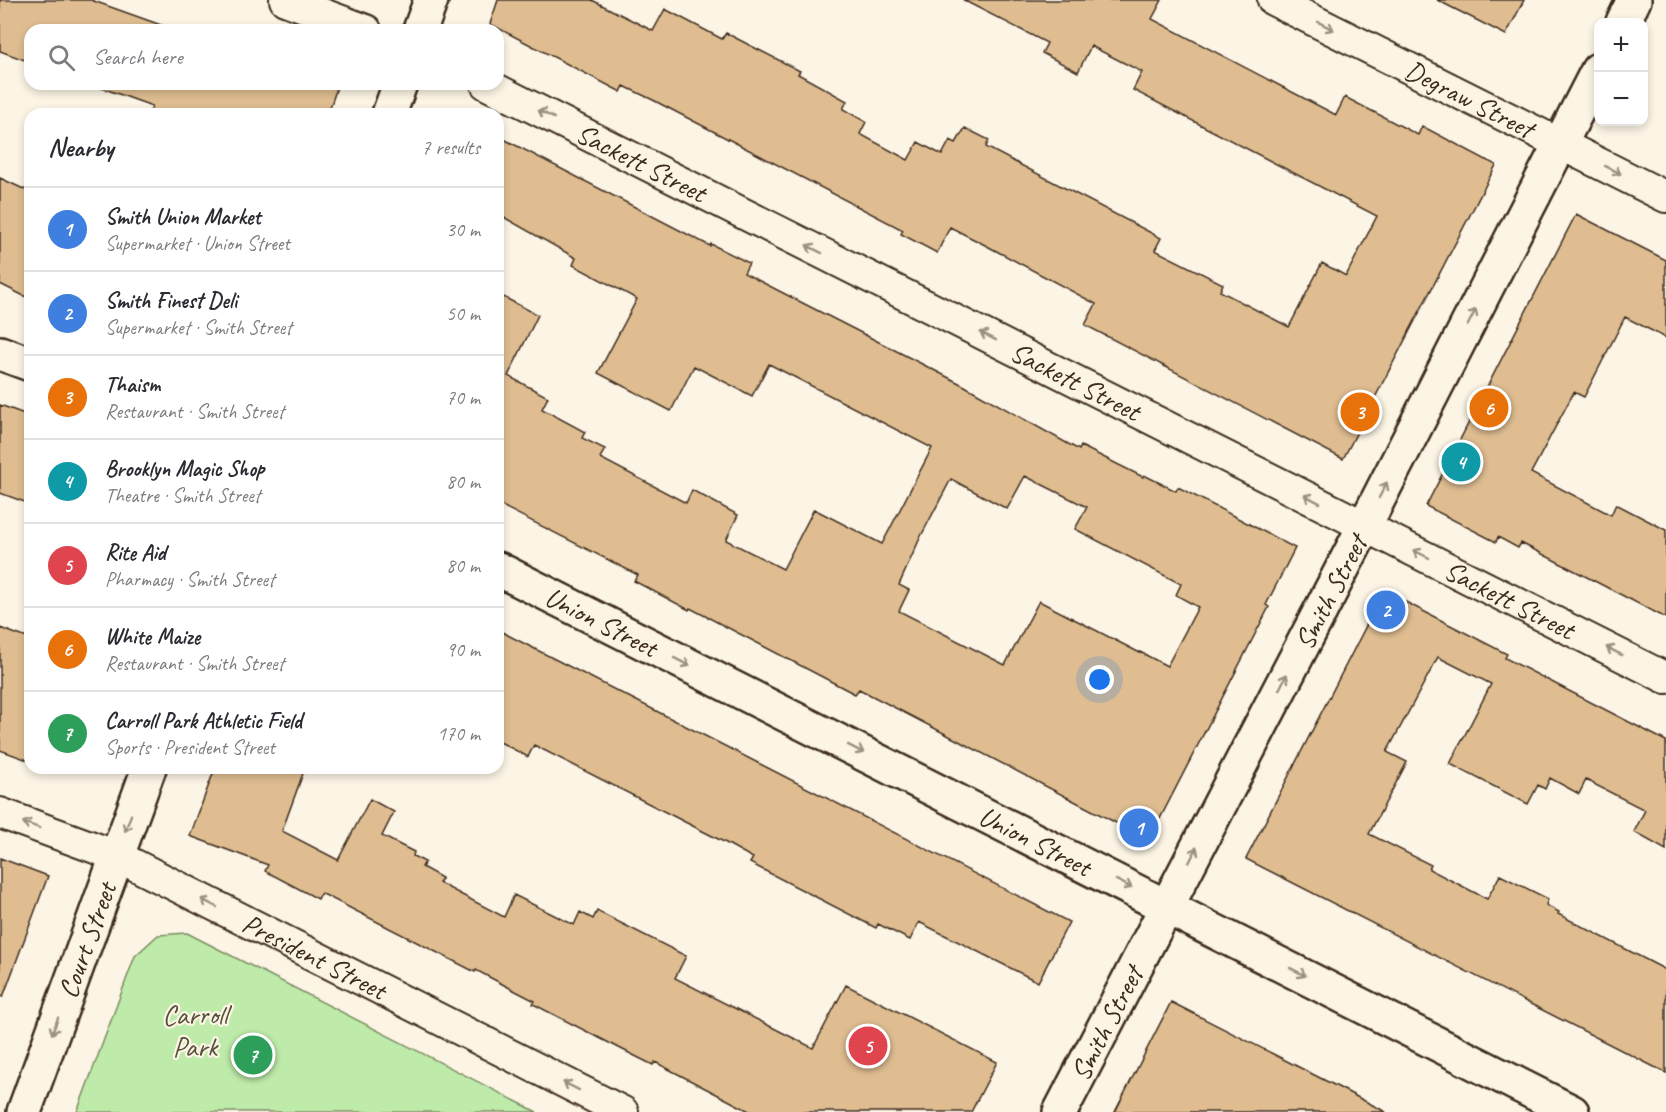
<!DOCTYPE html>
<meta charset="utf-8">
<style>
:root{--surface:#fff;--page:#f7f7f7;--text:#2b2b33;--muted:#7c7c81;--line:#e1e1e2;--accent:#ea580c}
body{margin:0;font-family:Caveat,sans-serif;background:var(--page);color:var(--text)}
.controls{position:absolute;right:18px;top:18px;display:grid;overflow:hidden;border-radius:12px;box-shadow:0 3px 9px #0003}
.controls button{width:54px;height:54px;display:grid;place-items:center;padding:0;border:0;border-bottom:2px solid var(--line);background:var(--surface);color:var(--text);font:30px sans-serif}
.you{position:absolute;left:1100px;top:680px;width:21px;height:21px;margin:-15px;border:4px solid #fff;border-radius:50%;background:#1a73e8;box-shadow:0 0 0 9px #1a73e833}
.badge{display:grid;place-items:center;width:39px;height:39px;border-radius:50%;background:var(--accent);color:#fff;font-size:20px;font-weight:700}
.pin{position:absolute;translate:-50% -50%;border:3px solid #fff;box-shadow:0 2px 6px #0006}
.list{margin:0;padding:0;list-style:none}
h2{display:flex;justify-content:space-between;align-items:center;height:78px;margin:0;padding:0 24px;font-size:26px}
h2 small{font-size:20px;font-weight:400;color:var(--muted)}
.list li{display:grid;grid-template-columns:39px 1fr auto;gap:18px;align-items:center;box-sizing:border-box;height:84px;padding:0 24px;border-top:2px solid var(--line)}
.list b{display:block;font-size:22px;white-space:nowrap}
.list p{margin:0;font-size:20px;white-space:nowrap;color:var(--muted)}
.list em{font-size:20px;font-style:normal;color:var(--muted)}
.icon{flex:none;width:33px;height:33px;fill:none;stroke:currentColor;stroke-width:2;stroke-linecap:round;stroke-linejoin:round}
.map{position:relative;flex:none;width:1666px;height:1112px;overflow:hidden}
.search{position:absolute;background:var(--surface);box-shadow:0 3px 9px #0003;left:24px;top:24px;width:480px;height:66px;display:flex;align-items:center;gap:15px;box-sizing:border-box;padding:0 21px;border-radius:18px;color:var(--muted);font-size:22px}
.panel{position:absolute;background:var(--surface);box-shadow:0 3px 9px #0003;left:24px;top:108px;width:480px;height:666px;border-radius:18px}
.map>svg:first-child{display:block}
.green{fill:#beeba9;stroke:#7c8a64;stroke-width:1.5}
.building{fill:#dfbd91;stroke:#3b2a1e;stroke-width:1.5;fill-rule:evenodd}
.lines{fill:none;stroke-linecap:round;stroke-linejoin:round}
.street-casing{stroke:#3b2a1e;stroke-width:34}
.secondary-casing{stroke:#3b2a1e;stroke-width:38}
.street{stroke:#fcf5e5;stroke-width:30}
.secondary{stroke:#fcf5e5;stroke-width:33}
.oneway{stroke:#9c9082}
.labels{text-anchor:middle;stroke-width:4.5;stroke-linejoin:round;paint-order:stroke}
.street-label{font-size:28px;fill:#3b2a1e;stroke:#fcf5e5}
.park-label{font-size:28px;fill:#55513a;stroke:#fcf5e5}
</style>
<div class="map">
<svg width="1666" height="1112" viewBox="0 0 1666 1112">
<rect width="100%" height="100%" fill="#fcf5e5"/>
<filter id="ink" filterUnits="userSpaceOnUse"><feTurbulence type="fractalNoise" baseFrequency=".0167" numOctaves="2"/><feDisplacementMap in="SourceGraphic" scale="12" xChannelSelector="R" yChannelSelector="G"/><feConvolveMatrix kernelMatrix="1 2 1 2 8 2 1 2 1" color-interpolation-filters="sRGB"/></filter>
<g filter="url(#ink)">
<path class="green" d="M187 933 537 1112H77L135 956 158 935Z"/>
<path class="building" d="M0 0H91L175 30H30V62L0 51Z
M498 0H592L653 31 665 9 722 39 726 33 800 71 798 74 847 101 843 109 866 122 860 134 908 160 918 142 942 155 950 140 956 143 965 128 989 140 986 147 1161 238 1155 250 1223 284 1220 291 1289 327 1322 263 1346 276 1377 216 1133 90 1142 72 1091 46 1078 72 1042 53 1047 43 963 0H1162L1152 19 1336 115 1345 97 1418 135 1422 126 1496 165 1343 459 1085 325 1096 304 987 246 950 227 937 253 901 234 903 230 653 100 624 86 621 92 490 24Z
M1437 0H1524L1506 35Z
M91 84H338L328 114H149L152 106Z
M498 136 710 246 711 244 749 263 744 273 963 385 1079 450 1081 446 1143 477 1144 475 1176 491 1178 487 1295 548 1266 605 1269 607 1149 840 859 689 855 694 690 608 689 610 634 581 638 575 498 504V294L538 315 508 376 548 397 542 409 585 432 582 438 605 449 600 458 686 503 692 490 738 515 726 540 783 569 814 509 882 544 932 448 769 364 752 396 694 366 671 411 598 373 637 299 573 265 576 258 498 214ZM1025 476 1087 507 1075 529 1181 584 1176 595 1198 607 1167 666 1140 652V653L1039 601 1005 665 899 611 909 590 899 585 920 538 951 479 1007 509Z
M0 178 30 192V299L0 284Z
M1576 214 1666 260V338L1625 317 1584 397 1574 392 1531 473 1611 515 1616 504 1666 530V618L1521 543 1518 548 1498 537 1496 542 1426 506Z
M0 405 30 416V504L0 493Z
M1384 591 1507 654 1505 658 1666 741V850L1634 832 1645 810 1586 780 1579 794 1550 778 1545 789 1538 785 1528 804 1450 764 1491 684 1438 657 1387 752 1407 762 1369 834 1431 865 1429 869 1487 899 1500 875 1548 899 1546 905 1559 912 1558 914 1666 970V1073L1246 859Z
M0 628 30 639V761L0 750Z
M498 630 1069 922 1038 982 919 922 910 940 878 924 876 928 750 863 753 858 726 843 534 745 528 757 498 741Z
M215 768H305L282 831 338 860 370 799 394 812 382 836 414 852 413 856 425 862 422 867 442 878 439 883 504 917 514 895 574 925 580 912 593 919 597 911 686 956 675 978 813 1048 846 985 997 1062 971 1112H751L655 1062 653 1065 623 1050 533 1004 535 1001 506 986 476 970 475 972 321 893 318 899 265 871 268 865 190 836Z
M0 858 48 876 3 997 0 996Z
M1171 1002 1332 1084 1386 1112H1115Z"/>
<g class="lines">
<g class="street-casing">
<g id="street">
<path d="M285 0 366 30"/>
<path id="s1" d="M1273 0 1666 197"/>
<path id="s2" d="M486 84 1666 678"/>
<path id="s3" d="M0 813 117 856 623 1112"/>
</g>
</g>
<g class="secondary-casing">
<g id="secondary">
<path d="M1623 22 1634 0"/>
<path d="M420 30 431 0"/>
<path d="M389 114 400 84"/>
<path d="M0 353 30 364"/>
<path id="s4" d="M498 569 1572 1112"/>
<path id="s5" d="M24 1112 149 768"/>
<path id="s6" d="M1060 1112 1365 525 1598 70"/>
</g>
</g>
<use href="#street" class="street"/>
<use href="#secondary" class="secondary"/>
</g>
<defs><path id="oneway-shaft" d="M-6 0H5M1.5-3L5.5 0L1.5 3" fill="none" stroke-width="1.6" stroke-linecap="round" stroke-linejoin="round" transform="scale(1.5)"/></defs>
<g class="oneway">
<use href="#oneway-shaft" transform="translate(1326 26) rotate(27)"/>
<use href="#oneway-shaft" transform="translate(546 114) rotate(-153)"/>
<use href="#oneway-shaft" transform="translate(1613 170) rotate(27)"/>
<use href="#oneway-shaft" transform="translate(814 249) rotate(-153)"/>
<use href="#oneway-shaft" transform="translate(1472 317) rotate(-63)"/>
<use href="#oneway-shaft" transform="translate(988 336) rotate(-153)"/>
<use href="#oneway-shaft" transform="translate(1383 490) rotate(-63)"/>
<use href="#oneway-shaft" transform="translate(1312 499) rotate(-153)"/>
<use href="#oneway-shaft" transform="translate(1421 554) rotate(-154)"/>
<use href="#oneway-shaft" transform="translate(1614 651) rotate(-153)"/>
<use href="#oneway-shaft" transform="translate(682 662) rotate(27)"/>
<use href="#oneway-shaft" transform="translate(1283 682) rotate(-63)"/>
<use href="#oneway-shaft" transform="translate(856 749) rotate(27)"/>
<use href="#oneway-shaft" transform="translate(128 823) rotate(110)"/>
<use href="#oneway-shaft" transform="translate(31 825) rotate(-160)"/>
<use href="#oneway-shaft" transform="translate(1193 855) rotate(-63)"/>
<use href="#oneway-shaft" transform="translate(1124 884) rotate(27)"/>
<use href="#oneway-shaft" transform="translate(209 903) rotate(-153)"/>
<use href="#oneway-shaft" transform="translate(1298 972) rotate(27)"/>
<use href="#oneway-shaft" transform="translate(55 1026) rotate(110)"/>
<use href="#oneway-shaft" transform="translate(571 1086) rotate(-153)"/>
</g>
</g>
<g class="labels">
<g class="street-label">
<text dy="10" stroke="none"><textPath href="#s1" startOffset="220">Degraw Street</textPath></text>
<text dy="10" stroke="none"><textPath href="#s2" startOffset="174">Sackett Street</textPath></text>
<text dy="10" stroke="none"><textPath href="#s2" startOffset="660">Sackett Street</textPath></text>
<text dy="10" stroke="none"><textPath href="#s6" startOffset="586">Smith Street</textPath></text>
<text dy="10" stroke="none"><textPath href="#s2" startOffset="1146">Sackett Street</textPath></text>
<text dy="10" stroke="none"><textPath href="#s4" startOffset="116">Union Street</textPath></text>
<text dy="10" stroke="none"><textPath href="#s4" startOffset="602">Union Street</textPath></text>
<text dy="10" stroke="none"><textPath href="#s5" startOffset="183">Court Street</textPath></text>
<text dy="10" stroke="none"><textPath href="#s3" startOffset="346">President Street</textPath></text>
<text dy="10" stroke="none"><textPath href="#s6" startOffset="100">Smith Street</textPath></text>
</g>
<g class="park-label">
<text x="195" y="1024">Carroll<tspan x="195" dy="32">Park</tspan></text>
</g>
</g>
</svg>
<div class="controls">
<button>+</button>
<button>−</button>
</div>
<div class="you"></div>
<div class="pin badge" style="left:1139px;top:828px;background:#3f7fe0">1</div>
<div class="pin badge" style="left:1386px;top:610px;background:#3f7fe0">2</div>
<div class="pin badge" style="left:1360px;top:412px;background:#e8710a">3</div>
<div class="pin badge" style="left:1461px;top:462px;background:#0f9aa8">4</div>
<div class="pin badge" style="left:868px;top:1046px;background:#e0444e">5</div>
<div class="pin badge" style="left:1489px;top:408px;background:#e8710a">6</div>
<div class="pin badge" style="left:253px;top:1055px;background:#2e9e5b">7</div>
<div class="search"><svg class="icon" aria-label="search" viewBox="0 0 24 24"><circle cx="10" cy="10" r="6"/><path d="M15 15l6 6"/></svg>Search here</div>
<section class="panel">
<h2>Nearby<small>7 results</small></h2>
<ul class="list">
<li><span class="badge" style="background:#3f7fe0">1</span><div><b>Smith Union Market</b><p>Supermarket · Union Street</p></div><em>30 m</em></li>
<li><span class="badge" style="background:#3f7fe0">2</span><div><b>Smith Finest Deli</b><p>Supermarket · Smith Street</p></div><em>50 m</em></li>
<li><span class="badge" style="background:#e8710a">3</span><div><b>Thaism</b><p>Restaurant · Smith Street</p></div><em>70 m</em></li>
<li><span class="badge" style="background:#0f9aa8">4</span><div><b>Brooklyn Magic Shop</b><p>Theatre · Smith Street</p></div><em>80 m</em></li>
<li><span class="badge" style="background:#e0444e">5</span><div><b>Rite Aid</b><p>Pharmacy · Smith Street</p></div><em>80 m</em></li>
<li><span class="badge" style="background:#e8710a">6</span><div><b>White Maize</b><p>Restaurant · Smith Street</p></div><em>90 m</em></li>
<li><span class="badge" style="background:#2e9e5b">7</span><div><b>Carroll Park Athletic Field</b><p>Sports · President Street</p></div><em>170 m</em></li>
</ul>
</section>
</div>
